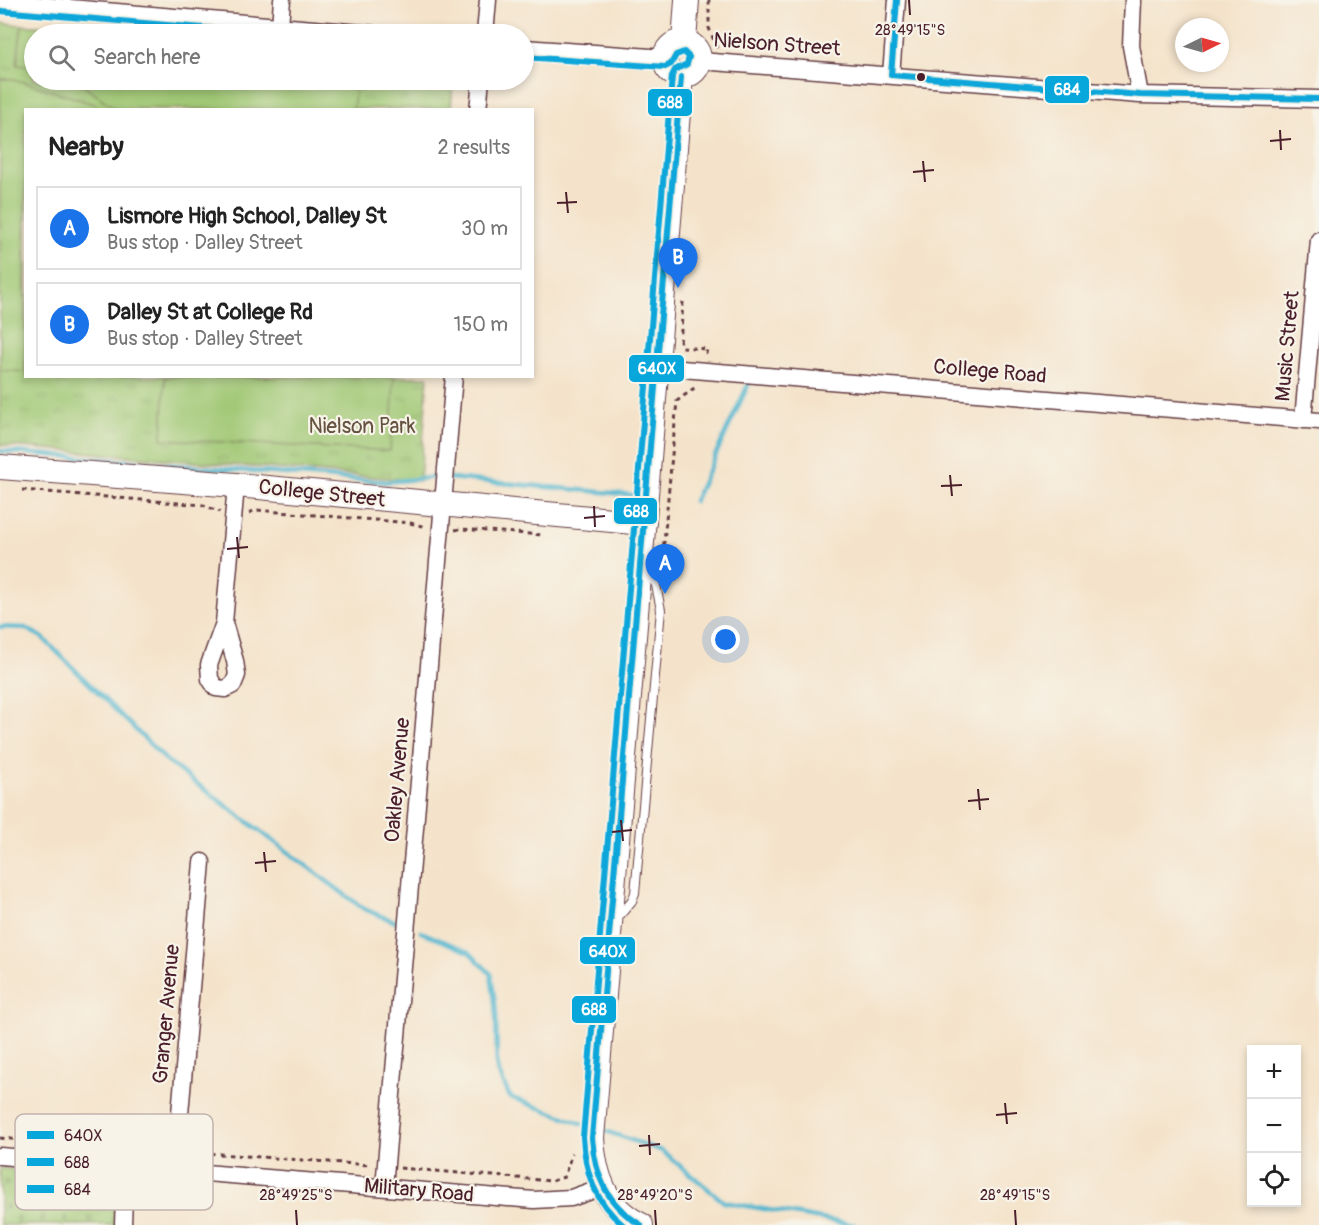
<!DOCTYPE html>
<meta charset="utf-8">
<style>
:root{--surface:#fff;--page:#f2f2f2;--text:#222;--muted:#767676;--line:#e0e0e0;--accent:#1a73e8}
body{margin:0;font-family:Pangolin,sans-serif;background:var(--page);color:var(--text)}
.controls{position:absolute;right:18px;bottom:18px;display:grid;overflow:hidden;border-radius:0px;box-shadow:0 3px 9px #0003}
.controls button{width:54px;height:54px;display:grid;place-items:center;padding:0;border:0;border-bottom:2px solid var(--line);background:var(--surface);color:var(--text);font:30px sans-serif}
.compass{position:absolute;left:1175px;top:18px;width:54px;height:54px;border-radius:50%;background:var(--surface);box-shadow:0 3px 9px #0003;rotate:85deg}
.you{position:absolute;left:726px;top:640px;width:21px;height:21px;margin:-15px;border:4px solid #fff;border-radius:50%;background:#1a73e8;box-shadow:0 0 0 9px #1a73e833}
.badge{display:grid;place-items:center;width:39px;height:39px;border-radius:50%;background:var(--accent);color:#fff;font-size:20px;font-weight:700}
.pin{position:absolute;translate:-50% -50px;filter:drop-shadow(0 2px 3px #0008)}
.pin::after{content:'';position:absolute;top:32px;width:21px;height:18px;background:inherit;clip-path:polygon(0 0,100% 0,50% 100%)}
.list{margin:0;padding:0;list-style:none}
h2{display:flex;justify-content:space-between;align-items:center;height:78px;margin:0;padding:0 24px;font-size:26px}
h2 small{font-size:20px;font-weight:400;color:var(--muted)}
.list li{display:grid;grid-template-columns:39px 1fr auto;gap:18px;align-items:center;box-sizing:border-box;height:84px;margin:0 12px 12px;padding:0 12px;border:2px solid var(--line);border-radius:0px}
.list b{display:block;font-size:22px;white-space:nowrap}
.list p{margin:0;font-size:20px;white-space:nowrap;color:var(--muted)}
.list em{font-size:20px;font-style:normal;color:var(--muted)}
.icon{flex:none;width:33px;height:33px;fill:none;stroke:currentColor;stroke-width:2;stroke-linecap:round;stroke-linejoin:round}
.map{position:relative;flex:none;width:1319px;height:1225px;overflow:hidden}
.search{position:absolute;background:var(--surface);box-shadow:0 3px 9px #0003;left:24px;top:24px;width:510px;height:66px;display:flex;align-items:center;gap:15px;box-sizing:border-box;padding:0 21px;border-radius:33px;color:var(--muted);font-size:22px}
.panel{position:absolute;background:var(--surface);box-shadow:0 3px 9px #0003;left:24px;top:108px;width:510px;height:270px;border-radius:0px}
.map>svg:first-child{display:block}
.cemetery{fill:url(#cemetery-stones);stroke:#757450;stroke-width:1.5}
.park{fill:url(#park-tufts);stroke:#757450;stroke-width:1.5}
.garden{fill:#a0c874;stroke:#757450;stroke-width:1.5}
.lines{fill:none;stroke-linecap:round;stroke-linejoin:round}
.stream{stroke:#50b6cf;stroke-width:4.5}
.lane-casing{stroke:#643c43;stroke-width:10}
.street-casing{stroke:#643c43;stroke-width:19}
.secondary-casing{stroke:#643c43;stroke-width:26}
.path{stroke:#643c43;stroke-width:3;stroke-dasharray:4.5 4.5;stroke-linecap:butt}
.lane{stroke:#fff;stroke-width:8}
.street{stroke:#fff;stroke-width:16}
.secondary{stroke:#fff;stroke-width:24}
.bus-1-casing{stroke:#f7f3e8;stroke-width:10}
.bus-2-casing{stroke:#f7f3e8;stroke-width:10}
.bus-3-casing{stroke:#f7f3e8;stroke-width:10}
.bus-1{stroke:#07a6db;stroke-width:6}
.bus-2{stroke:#07a6db;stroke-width:6}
.bus-3{stroke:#07a6db;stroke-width:6}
.ticks{fill:none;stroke:#4a1f2b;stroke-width:2}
.bus-dot{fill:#4a1f2b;stroke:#f7f3e8;stroke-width:2}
.labels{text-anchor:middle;stroke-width:4.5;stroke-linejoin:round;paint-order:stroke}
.street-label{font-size:21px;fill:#4a1f2b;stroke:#f7f3e8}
.park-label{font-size:21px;fill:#645241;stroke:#f7f3e8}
.key{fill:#f7f3e8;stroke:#c3b3af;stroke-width:1.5}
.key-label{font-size:16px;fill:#4a1f2b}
.ticks-label{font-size:15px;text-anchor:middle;fill:#4a1f2b;stroke:#f7f3e8;stroke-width:4.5;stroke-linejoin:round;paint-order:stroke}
.line-badge{stroke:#f7f3e8;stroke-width:2}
.badge-label{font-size:16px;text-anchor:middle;font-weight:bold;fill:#fff}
</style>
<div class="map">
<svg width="1319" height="1225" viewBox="0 0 1319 1225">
<defs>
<pattern id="cemetery-stones" width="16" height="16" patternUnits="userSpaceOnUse" patternTransform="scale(1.5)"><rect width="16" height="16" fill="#a0c874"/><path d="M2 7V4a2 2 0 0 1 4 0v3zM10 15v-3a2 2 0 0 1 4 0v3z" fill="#8bab65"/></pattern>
<pattern id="park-tufts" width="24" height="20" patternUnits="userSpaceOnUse" patternTransform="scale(1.5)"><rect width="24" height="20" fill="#a0c874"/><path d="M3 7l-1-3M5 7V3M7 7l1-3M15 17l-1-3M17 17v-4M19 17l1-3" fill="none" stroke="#8bab65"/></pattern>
</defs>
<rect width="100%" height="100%" fill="#f7f3e8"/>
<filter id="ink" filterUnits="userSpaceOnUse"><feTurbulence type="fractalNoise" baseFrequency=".0167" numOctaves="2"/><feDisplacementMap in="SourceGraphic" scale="12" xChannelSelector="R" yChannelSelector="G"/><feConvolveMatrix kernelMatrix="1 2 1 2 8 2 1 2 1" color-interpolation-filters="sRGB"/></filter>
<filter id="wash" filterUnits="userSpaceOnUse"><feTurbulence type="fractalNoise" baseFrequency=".008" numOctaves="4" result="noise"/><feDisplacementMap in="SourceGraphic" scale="24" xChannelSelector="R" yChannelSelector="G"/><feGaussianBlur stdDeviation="1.35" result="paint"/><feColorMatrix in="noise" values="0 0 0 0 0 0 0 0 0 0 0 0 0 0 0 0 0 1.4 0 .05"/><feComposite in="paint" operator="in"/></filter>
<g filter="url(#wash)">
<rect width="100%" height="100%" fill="#f4e3ca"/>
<path class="cemetery" d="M0 1168 109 1177 117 1225H0Z"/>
<path class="park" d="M0 23 22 25 17 65 34 66V80H76L116 109 26 110V376L428 377 420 481 0 445Z
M356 80H453L451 109H353Z"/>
<path class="garden" d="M22 25 132 34H34V66L17 65Z
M0 79H14L94 104 98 109 26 110 25 372 0 370Z
M76 80H356L353 110 116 109Z
M165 377H394L390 451 162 439Z"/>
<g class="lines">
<path class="stream" d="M0 451 386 482 438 477 634 495
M694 501 749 383
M0 627 25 628 42 637 168 762 364 909 396 922
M421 932 469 952 491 974 496 1012 497 1069 510 1097 586 1125
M600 1129 662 1151 724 1202 855 1225"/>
</g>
</g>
<g filter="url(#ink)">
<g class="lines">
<g class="lane-casing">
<path id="lane" d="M616 920 632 901 635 893 661 610 656 585 645 566"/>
</g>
<g class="street-casing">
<path id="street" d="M1133 0 1131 46 1140 95
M0 2 373 34
M280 26 282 0
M485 34 488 0
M524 48 665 58
M700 61 1140 95 1319 99
M891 75 897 0
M478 110 481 80
M657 367 1319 421
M1303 420 1319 240
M224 623 235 661 237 675 233 685 225 689 216 688 210 679 209 665 224 623 236 485
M0 1156 534 1200 571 1198 602 1187
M175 1171 202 862
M384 1187 454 376
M123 1225 125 1167"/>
</g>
<g class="secondary-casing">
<path id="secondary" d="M665 59a17 17 0 1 1 34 0a17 17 0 1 1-34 0Z
M684 42 687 0
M0 467 236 485 644 523
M641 1225C605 1208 594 1175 592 1138L681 77"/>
</g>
<path class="path" d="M709 0V28L717 48
M683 302 680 344 683 347 707 349 706 354
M22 490 203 505 220 512
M249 513 256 510 410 523 426 527
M455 530 460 529 543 535
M664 572 662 563 677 401 697 386
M0 1138 86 1146
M192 1152 370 1165
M400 1168 552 1181 564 1177 572 1153"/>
<use href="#lane" class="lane"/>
<use href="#street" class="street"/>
<use href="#secondary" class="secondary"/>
<g class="bus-1-casing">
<path id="bus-1" d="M641 1225C607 1205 595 1176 592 1138L681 77"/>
</g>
<g class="bus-2-casing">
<path id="bus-2" d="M0 11 274 34
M524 57 665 67 671 64 676 55 684 52 689 57 687 64 675 70 672 76 583 1137C585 1173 595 1202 623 1225"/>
</g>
<g class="bus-3-casing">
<path id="bus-3" d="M897 0 891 75 1140 95 1319 99"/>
</g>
<use href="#bus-1" class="bus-1"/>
<use href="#bus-2" class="bus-2"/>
<use href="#bus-3" class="bus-3"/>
</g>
</g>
<path class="ticks" d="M909 0 910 15M1280 130 1281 150M1270 141 1291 139M923 161 925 182M913 172 934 170M566 192 568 213M557 203 577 202M950 475 952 496M941 486 962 485M594 506 595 527M584 518 605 516M237 537 239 558M227 549 248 547M978 789 980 810M968 801 989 799M621 820 623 841M612 832 632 830M264 852 266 872M255 863 276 861M1005 1103 1007 1124M996 1115 1017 1113M649 1135 650 1155M639 1146 660 1144M296 1210 297 1225M655 1210 656 1225M1015 1210 1016 1225"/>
<circle class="bus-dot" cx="921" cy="77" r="5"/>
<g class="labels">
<g class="street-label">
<text transform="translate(777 44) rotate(4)" y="7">Nielson Street</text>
<text transform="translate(1287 346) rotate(-85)" y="7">Music Street</text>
<text transform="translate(990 371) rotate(5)" y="7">College Road</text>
<text transform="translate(322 493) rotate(6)" y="7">College Street</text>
<text transform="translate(397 780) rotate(-85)" y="7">Oakley Avenue</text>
<text transform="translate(166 1014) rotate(-85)" y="7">Granger Avenue</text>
<text transform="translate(419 1190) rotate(5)" y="7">Military Road</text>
</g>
<g class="park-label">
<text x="362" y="433">Nielson Park</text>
</g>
</g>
<rect x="15" y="1114" width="198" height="96" rx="9" class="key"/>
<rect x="27" y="1131" width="27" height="8" fill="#07a6db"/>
<rect x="27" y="1158" width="27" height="8" fill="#07a6db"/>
<rect x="27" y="1185" width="27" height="8" fill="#07a6db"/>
<g class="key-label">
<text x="64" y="1141">640X</text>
<text x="64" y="1168">688</text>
<text x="64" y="1195">684</text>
</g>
<g class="ticks-label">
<text x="910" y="35">28°49'15"S</text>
<text x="296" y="1200">28°49'25"S</text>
<text x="655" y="1200">28°49'20"S</text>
<text x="1015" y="1200">28°49'15"S</text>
</g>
<g class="line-badge">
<rect x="1044" y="75" width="46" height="29" rx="6" fill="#07a6db"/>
<rect x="647" y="88" width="46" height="29" rx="6" fill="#07a6db"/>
<rect x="628" y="354" width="57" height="29" rx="6" fill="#07a6db"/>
<rect x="613" y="497" width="45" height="28" rx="6" fill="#07a6db"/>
<rect x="579" y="936" width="57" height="29" rx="6" fill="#07a6db"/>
<rect x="571" y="995" width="46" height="29" rx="6" fill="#07a6db"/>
</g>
<g class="badge-label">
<text x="1067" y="95">684</text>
<text x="670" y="108">688</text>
<text x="657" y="374">640X</text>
<text x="636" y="517">688</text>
<text x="608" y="957">640X</text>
<text x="594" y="1015">688</text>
</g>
</svg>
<div class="controls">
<button>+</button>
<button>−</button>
<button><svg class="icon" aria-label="locate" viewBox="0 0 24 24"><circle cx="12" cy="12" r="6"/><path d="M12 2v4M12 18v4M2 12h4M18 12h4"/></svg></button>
</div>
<svg class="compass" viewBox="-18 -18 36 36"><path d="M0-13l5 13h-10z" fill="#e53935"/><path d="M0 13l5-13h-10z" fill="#767676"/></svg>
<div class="you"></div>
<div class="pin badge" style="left:665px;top:594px">A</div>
<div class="pin badge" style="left:678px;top:288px">B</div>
<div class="search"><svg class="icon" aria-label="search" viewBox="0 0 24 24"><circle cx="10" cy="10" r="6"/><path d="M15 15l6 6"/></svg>Search here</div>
<section class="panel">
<h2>Nearby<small>2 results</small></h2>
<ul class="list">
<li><span class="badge">A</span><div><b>Lismore High School, Dalley St</b><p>Bus stop · Dalley Street</p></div><em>30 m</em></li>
<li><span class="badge">B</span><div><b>Dalley St at College Rd</b><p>Bus stop · Dalley Street</p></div><em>150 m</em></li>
</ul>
</section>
</div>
